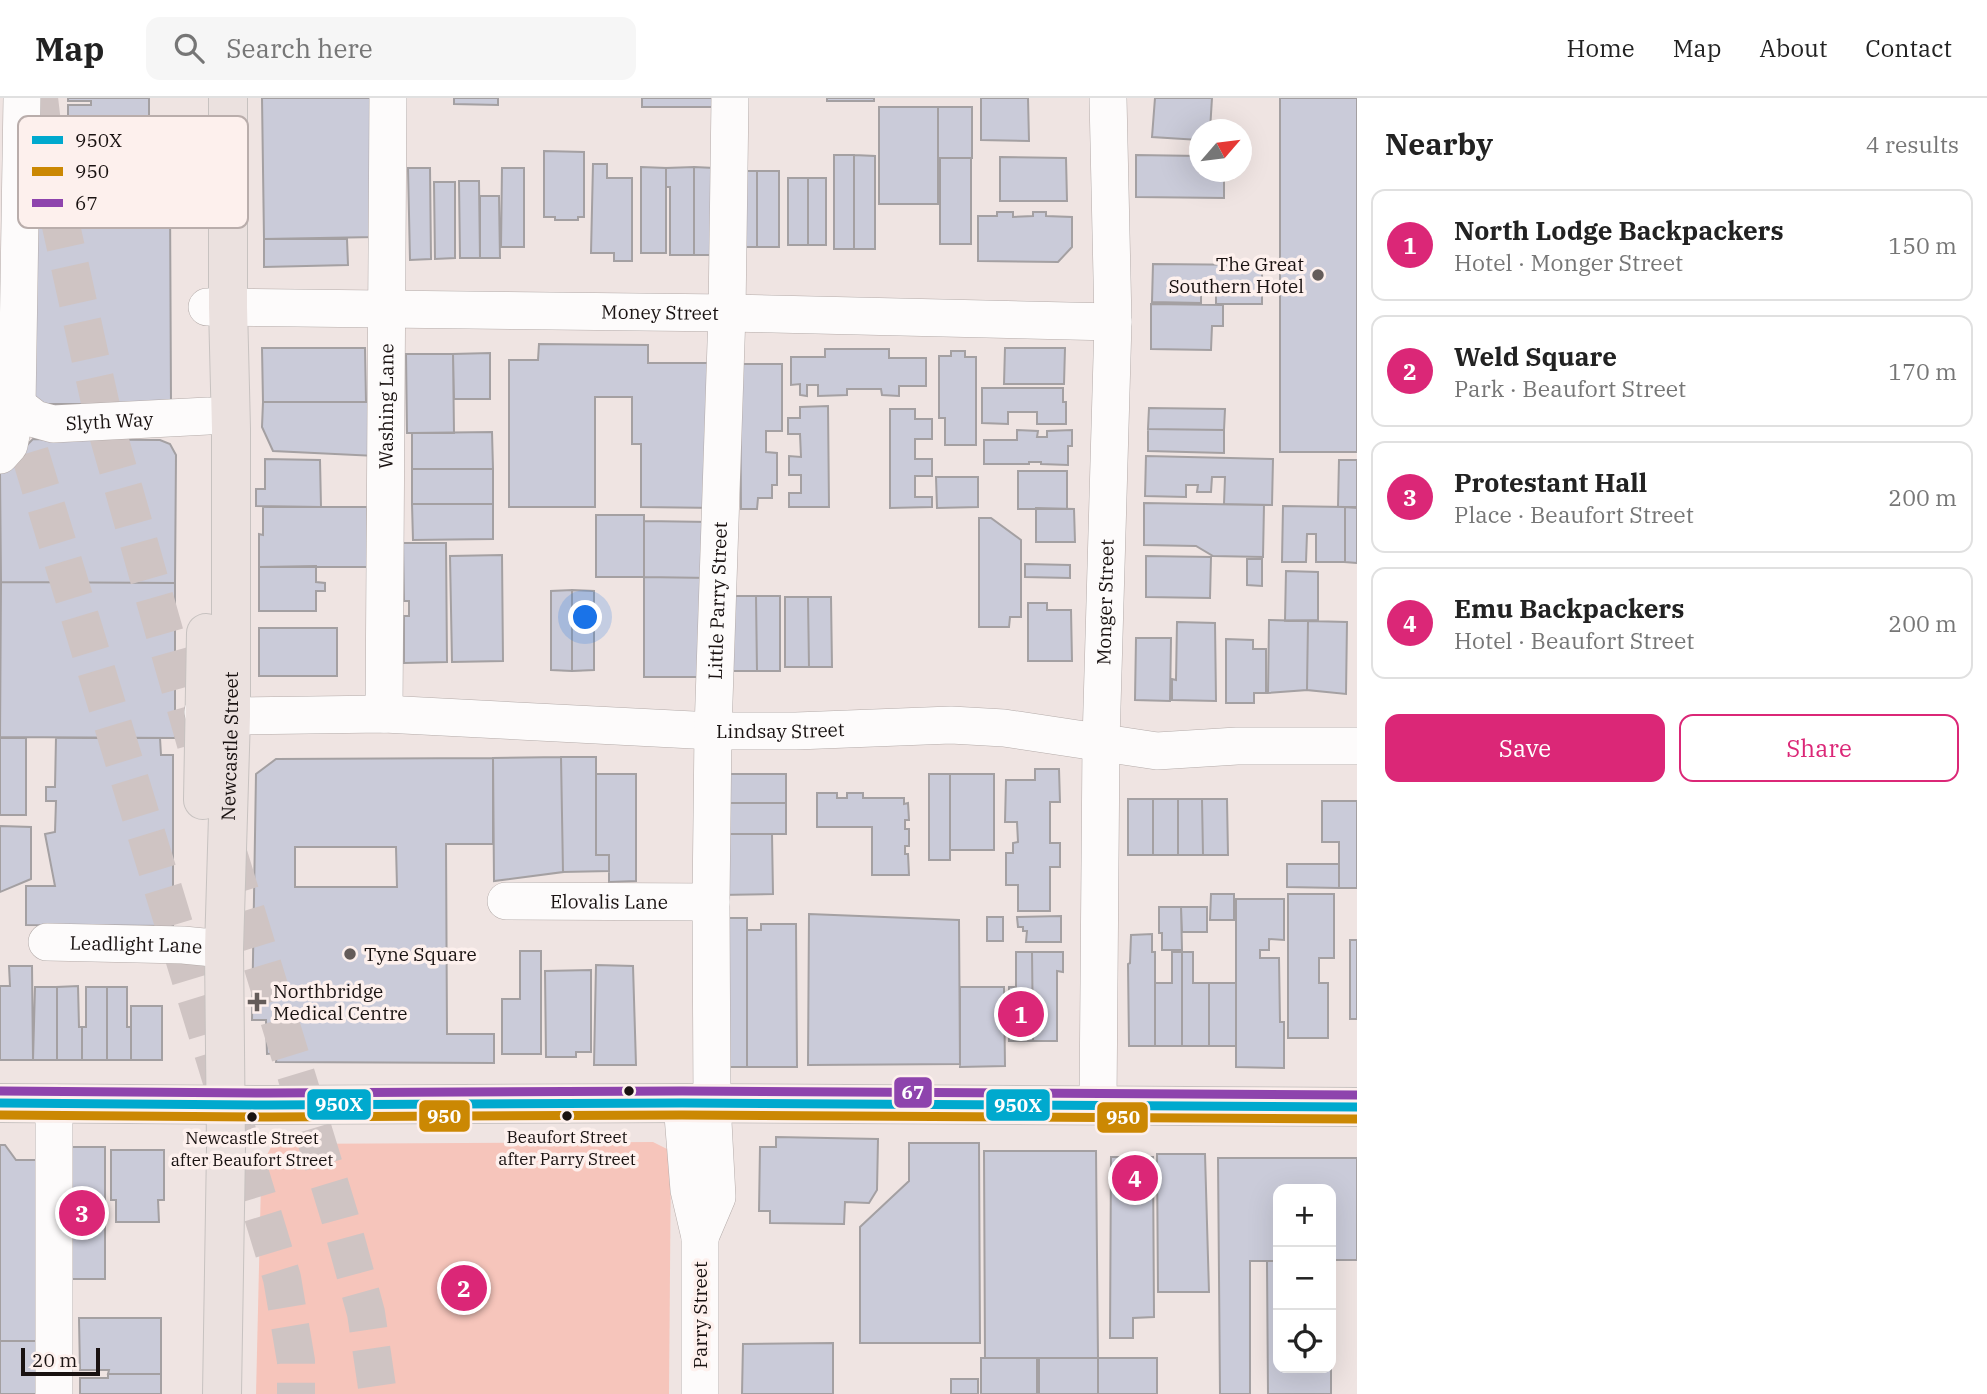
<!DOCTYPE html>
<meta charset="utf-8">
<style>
:root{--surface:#fff;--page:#f6f6f6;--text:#222;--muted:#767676;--line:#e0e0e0;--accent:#db2777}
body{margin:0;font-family:"IBM Plex Serif",serif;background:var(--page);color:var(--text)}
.controls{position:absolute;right:21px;bottom:21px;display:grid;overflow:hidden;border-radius:14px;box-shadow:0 7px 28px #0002}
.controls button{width:63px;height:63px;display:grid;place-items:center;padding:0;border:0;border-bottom:2px solid var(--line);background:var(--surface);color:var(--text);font:35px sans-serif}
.compass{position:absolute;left:1189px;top:21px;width:63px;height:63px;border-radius:50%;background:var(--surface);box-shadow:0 7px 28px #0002;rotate:62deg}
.scale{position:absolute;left:21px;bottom:18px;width:79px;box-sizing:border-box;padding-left:7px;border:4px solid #191211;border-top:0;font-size:19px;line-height:24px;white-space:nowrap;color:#191211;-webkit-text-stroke:5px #fdf0ed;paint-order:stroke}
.you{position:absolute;left:586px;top:520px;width:24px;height:24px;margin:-18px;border:5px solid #fff;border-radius:50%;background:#1a73e8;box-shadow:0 0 0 10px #1a73e833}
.badge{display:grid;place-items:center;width:46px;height:46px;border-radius:50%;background:var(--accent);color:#fff;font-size:23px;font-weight:700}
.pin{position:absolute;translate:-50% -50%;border:4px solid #fff;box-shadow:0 2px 7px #0006}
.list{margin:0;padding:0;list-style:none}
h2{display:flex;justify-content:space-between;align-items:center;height:91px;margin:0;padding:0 28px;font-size:30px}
h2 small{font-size:23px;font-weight:400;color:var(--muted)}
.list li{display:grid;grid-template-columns:46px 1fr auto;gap:21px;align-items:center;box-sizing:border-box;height:112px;margin:0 14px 14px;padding:0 14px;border:2px solid var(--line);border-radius:14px}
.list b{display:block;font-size:26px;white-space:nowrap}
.list p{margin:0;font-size:23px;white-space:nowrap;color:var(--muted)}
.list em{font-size:23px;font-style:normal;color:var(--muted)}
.actions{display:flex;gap:14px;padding:21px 28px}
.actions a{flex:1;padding:16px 0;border:2px solid var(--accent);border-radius:14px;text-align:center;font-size:24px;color:var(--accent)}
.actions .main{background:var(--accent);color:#fff}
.icon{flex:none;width:38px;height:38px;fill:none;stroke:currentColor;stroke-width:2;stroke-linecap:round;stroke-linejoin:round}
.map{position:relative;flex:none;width:1357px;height:1296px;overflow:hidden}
header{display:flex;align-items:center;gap:42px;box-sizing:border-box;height:98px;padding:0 35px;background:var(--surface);border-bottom:2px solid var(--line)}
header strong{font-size:33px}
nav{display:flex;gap:38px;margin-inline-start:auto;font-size:24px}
.search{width:490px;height:63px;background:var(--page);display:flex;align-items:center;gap:18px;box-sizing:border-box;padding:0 24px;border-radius:14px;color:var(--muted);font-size:26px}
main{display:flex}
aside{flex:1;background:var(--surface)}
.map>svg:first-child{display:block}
.green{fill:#f6c5bb}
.building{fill:#cacbd9;stroke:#a4a0a2;stroke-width:2;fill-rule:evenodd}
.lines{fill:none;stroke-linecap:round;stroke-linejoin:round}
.highway-tunnel{stroke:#cfc4c3;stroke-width:38;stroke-dasharray:38 19;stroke-linecap:butt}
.minor-casing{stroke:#b4aba9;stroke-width:38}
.major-casing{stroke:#c7c2c0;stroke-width:40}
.minor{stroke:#fdfbfb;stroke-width:37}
.major{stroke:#ebe1df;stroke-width:38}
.bus-1-casing{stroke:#fdf0ed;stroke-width:14}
.bus-2-casing{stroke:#fdf0ed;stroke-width:14}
.bus-3-casing{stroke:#fdf0ed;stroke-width:14}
.bus-1{stroke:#00a9ce;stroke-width:9}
.bus-2{stroke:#cb8803;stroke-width:9}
.bus-3{stroke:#8e44ad;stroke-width:9}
.poi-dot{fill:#645c5a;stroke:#fdf0ed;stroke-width:2.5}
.bus-dot{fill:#191211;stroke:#fdf0ed;stroke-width:2.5}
.labels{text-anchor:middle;stroke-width:7;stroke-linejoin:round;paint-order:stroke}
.bus-label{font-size:17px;fill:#191211;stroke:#fdf0ed}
.poi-label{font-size:19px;fill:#191211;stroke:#fdf0ed;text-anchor:start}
.street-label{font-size:19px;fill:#191211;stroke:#fdf0ed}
.key{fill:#fdf0ed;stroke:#b9adab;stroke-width:2}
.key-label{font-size:19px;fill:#191211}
.line-badge{stroke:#fdf0ed;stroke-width:2.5}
.badge-label{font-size:19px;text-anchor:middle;font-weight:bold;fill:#fff}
</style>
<header>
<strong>Map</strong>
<div class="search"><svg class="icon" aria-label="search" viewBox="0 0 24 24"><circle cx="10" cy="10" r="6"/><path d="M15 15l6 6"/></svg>Search here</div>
<nav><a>Home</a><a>Map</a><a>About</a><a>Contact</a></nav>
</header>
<main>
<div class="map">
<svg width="1357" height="1296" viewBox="0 0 1357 1296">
<rect width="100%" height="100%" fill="#efe4e2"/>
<path class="green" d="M653 1044 671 1053 669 1296H256L261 1084 266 1059 271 1049 279 1046Z"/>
<path class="building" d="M68 0H149V54H90V46H68V7H91V3H68Z
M262 0H374L375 139 264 141Z
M454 0H498V7L454 6Z
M642 0H727V9H642Z
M827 0H874V3H827Z
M981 0H1028L1029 43 981 42Z
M1155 0H1212L1210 32H1199V42L1152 39Z
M1280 0H1357V354H1280Z
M879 9H938V106H879Z
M938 9H972V60H938Z
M544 53 584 54V119H578V122H555V119H544Z
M834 57H854V151H834Z
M854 57 875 58V151H854Z
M1136 57 1199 58V74H1224V100L1136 99Z
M1000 59 1066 60 1067 103H1000Z
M940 60H971V146H940Z
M30 62H153V100H170L171 306H42L22 288Z
M593 66H607V80H632V163H614V155H591Z
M641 69 666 70V155H641Z
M694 69 714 70V157H694Z
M694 69V157H670V89H666V70Z
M408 70H430L431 161 410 162Z
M502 70H524V149H501Z
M735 73H757V149H735Z
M757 73H779V149H757Z
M788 80H808V147H788Z
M808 80H826V147H808Z
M459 83H479L480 160H460Z
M434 84H455V160L435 161Z
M480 98H499L500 160H480Z
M997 114H1013V119L1033 118V114H1046V118L1072 119V149L1058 164 978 163V118H997Z
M264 141H347L348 167 264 169Z
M1153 166 1262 167V206H1216V194L1201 193V205L1152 204Z
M1151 206 1223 207V228H1212L1211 252 1151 251Z
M539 246 648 247V265H717V410L641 409V346H632V299H595V409H509V262H538Z
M262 250H365L366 304H263Z
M1005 250H1065L1064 286H1004Z
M825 251H889V260H926V288H899V298L882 297 881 291H847V297L818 298V287H807V298L800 297V286L791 287V259H825Z
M951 253H965V259H976V347H945V320H939V258H951Z
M490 255V301H454L453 256Z
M406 256H453L454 335H407Z
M740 266H782V333H766V354L777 355V387H772V400H758L757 411H741Z
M982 290H1063V304H1066V326H1037V314H1008V326L982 325Z
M263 304H376V358L273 353 262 329Z
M828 308 829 409H789V395H801V377H789V358L801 359 800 336H788V320H800V309Z
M1149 310 1225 311 1224 332 1148 331Z
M890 311H915V321H932V341H915V361H932V378H915V399H932V409L890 410Z
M1148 331 1224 332V355L1148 353Z
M1017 332 1038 333 1037 339H1047V333L1072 332V348H1068V367L1041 366V364H1029V366H984V342H1017Z
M492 334 493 371H412V335Z
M33 341 160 342 170 346 176 357 175 485 1 484 0 374Z
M1146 358 1273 361 1272 407 1224 406 1225 379H1212L1211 394H1197L1198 387H1186V399L1145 398Z
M265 361 320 362 321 409 256 408V391H265Z
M1339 362H1357V409H1338Z
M412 371H493V406H412Z
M1018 373H1067V411H1018Z
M936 379H978V409L937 410Z
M1144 405 1264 407 1263 459 1213 458 1196 448 1144 447Z
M412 406H493V441L413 442Z
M1283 408 1345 409V464H1316V436H1307L1306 464H1282Z
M263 409H367V469H259V436L263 437Z
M1345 409 1357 410V465L1345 464Z
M1036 410 1074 411 1075 444H1036Z
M596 417H644V479H596Z
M979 420H991L1021 442V519H1010L1009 529H979Z
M644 423 710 424V480L644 479Z
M403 445H446L447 564 404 565V518H409V503H404Z
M502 457 503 563 452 564 450 458Z
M1146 458 1211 459 1210 500 1146 499Z
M1247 461H1262V488L1247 487Z
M1025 466 1070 467V480L1025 479Z
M316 468V484L325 485V493H316V513H259V469Z
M1286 473 1318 474V522L1285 523Z
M644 479 710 480 708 579H644Z
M1 484 175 485V640L0 639Z
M572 492V573L551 572V493Z
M572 492 594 493V572L572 573Z
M731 498H756L757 573H732Z
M756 498H780V573H757Z
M785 499H808L809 569H785Z
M808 499H831L832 569H809Z
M1028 505H1047V512H1071L1072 563H1028Z
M1269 522 1308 523 1307 592 1268 595Z
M1308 523 1347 524 1346 596 1307 592Z
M1177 524 1215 525 1216 603 1172 602V581L1176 582Z
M259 530H337V578H259Z
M1136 540H1171L1170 603 1135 602Z
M1226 541 1253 542V551H1266V595H1254V605H1226Z
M0 640H26V717H0Z
M56 640H160L161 657H173V828L26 827V788H55L45 736 55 734 56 703H46V689H55Z
M561 659 563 774 494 783 493 660Z
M561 659H596V757H609V773L563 774Z
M493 660V746H446L447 936H494V965L276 964 277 955 267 956 266 922H252L256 676 276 661ZM295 749H396L397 789H295Z
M1035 671H1059L1060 704H1050V745H1060V769H1050V813H1018V787H1006V755H1013V745L1018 744 1017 724H1005L1006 682H1035Z
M596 676H636V783L609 784V757H596Z
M719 676H786V705H719Z
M929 676H950V762H929Z
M950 676H994V752H950Z
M817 695H837V700H847V695H863V700H904V706L908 705 909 722H905V731H909V748H905V756H908L909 777H872V729H817Z
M1128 701H1153V757H1128Z
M1153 701H1178V757H1153Z
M1178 701H1202L1203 757H1178Z
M1202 701H1227L1228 757H1203Z
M1322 703H1357V790H1339V744H1322Z
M719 705H786V736H720Z
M0 728 31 729V781L0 794Z
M720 736H772L773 796 720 797Z
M1287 766H1339V790L1287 789Z
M1211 796H1234V822H1210Z
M1288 796H1334V860H1319V885H1328V940H1288Z
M1236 801H1284V842L1269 841V852H1260V860H1279L1280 924H1284V970L1236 969Z
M1159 809H1181L1182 852H1162V835H1159Z
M1181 809H1207V834H1182Z
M809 816 959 822 960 966 808 967Z
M1061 818V844H1026L1027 833H1023V829H1018L1017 819Z
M987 819H1003V843H987Z
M716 820H747V969H717Z
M761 826H796L797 969H747V832H761Z
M1152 836V854H1155V948H1129L1128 866 1130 865 1131 837Z
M1350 842H1357V921H1350Z
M520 853H541V956H502V901H520Z
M1016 854H1032L1033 943H1009V889H1016Z
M1032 854H1063V874L1057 873V943H1033Z
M1172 854H1182V948H1155V885H1172Z
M1182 854H1193V885H1209V948H1182Z
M596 867 633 868 636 967H594Z
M9 868H32L33 962H0V888H10Z
M591 872V954H576V959H546L545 873Z
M1209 885H1236V948H1209Z
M78 888 79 929H82V962H57V889Z
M35 889H57V962H33Z
M86 889H107V962H82V929H86Z
M107 889H127V929H131V962H107Z
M960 889H1004L1005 968 960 969Z
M131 908H162V962H131Z
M776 1039 878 1041 877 1092 869 1105 845 1104 844 1126 770 1125V1113H759L760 1049H776Z
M909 1045H979L980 1245H860V1129L909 1083Z
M0 1047H5L16 1062H47L48 1243H0Z
M58 1049H105V1181H59Z
M111 1052H164V1102H158L159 1124H116V1102H111Z
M984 1053H1096L1098 1260H985Z
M1157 1056H1205L1209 1194H1158Z
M1111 1059H1153L1154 1219 1133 1220V1240H1110Z
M1218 1060H1357V1162H1331V1091H1278V1163H1250V1296H1220Z
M1267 1163H1278V1270H1331V1296H1268Z
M79 1220H161V1276H108L109 1272H80Z
M0 1243H44V1296H0Z
M833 1245V1296H742L743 1246Z
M981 1260H1037V1296H981Z
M1039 1260H1098V1296H1039Z
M1098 1260H1157V1296H1098Z
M108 1276H161V1296H80V1280H108Z
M951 1281H978V1296H951Z"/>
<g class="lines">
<path class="highway-tunnel" d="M39 0 46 60 104 322 200 660
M13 300 282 1180 296 1263V1296
M229 758 340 1120 366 1215 378 1296"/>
<g class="minor-casing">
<g id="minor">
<path id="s1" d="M207 209 727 215 1113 224"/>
<path id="s2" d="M17 307 35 321 53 326 208 318"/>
<path d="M0 357 9 347 17 307 22 0"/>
<path id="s3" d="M203 614 231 618 384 616 713 633H796L951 627 1004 630 1157 653 1237 648H1357"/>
<path id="s4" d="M384 616 388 0"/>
<path id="s5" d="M506 803 711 804"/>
<path id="s6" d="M47 844 183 847 224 851"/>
<path d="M54 1005V1296"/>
<path d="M682 1005 689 1092 700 1139V1296"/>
<path id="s7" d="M1098 1006 1101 644 1113 224 1108 0"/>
<path id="s8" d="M700 1139 717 1099 712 1005 711 804 713 633 727 215 730 0"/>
</g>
</g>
<g class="major-casing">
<g id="major">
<path d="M203 702 206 535"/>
<path d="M0 1005 269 1007 682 1005 1357 1009"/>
<path id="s9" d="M222 1296 226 1050 224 851 231 618V331L228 209V0"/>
</g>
</g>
<use href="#minor" class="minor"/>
<use href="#major" class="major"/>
<g class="bus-1-casing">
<path id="bus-1" d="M0 1005 269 1007 682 1005 1357 1009"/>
</g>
<g class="bus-2-casing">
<path id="bus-2" d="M0 1017 269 1019 682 1017 1357 1021"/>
</g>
<g class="bus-3-casing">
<path id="bus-3" d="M0 993 269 995 682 993 1357 997"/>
</g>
<use href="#bus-1" class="bus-1"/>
<use href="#bus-2" class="bus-2"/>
<use href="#bus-3" class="bus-3"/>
</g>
<g class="poi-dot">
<circle cx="1318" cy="177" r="7"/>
<circle cx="350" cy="856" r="7"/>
<path d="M253.5 893.5h7v7h7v7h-7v7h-7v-7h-7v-7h7z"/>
</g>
<g class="bus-dot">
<circle cx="629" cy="993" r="6"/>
<circle cx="567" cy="1018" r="6"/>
<circle cx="252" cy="1019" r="6"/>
</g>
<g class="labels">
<g class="bus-label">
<text x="567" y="1045">Beaufort Street<tspan x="567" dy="22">after Parry Street</tspan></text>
<text x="252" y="1046">Newcastle Street<tspan x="252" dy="22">after Beaufort Street</tspan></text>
</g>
<g class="poi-label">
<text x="1304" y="173" text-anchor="end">The Great<tspan x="1304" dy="22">Southern Hotel</tspan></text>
<text x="364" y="863">Tyne Square</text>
<text x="273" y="900">Northbridge<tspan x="273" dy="22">Medical Centre</tspan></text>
</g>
<g class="street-label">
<text dy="7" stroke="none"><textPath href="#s1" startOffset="453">Money Street</textPath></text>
<text dy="7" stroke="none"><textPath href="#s4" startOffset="308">Washing Lane</textPath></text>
<text dy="7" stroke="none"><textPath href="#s2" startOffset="98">Slyth Way</textPath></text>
<text dy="7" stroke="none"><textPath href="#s8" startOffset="640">Little Parry Street</textPath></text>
<text dy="7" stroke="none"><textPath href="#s7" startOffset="502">Monger Street</textPath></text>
<text dy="7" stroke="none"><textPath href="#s3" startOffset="578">Lindsay Street</textPath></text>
<text dy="7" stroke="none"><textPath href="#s9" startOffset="648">Newcastle Street</textPath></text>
<text dy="7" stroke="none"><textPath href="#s5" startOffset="103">Elovalis Lane</textPath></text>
<text dy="7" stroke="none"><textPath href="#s6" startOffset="89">Leadlight Lane</textPath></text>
<text transform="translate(700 1217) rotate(-90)" y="7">Parry Street</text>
</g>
</g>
<rect x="18" y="18" width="230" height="112" rx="10" class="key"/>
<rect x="32" y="38" width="31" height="8" fill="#00a9ce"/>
<rect x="32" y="69" width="31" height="9" fill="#cb8803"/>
<rect x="32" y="101" width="31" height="8" fill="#8e44ad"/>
<g class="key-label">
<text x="75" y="49">950X</text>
<text x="75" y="80">950</text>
<text x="75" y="112">67</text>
</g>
<g class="line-badge">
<rect x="893" y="978" width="40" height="33" rx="7" fill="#8e44ad"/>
<rect x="306" y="990" width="66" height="33" rx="7" fill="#00a9ce"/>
<rect x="985" y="990" width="66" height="34" rx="7" fill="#00a9ce"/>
<rect x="418" y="1001" width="53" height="34" rx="7" fill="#cb8803"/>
<rect x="1096" y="1003" width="53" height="33" rx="7" fill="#cb8803"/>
</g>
<g class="badge-label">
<text x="913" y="1001">67</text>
<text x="339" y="1013">950X</text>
<text x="1018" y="1014">950X</text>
<text x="444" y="1025">950</text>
<text x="1123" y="1026">950</text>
</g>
</svg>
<div class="controls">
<button>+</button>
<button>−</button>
<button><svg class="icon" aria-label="locate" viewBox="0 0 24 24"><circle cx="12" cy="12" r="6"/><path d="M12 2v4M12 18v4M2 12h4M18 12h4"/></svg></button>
</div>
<svg class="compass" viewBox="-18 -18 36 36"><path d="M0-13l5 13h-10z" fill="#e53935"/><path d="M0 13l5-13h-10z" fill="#767676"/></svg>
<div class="scale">20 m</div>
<div class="you"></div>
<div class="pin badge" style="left:1021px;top:916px">1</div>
<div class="pin badge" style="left:464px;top:1190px">2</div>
<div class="pin badge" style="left:82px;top:1115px">3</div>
<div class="pin badge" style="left:1135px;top:1080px">4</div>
</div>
<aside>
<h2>Nearby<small>4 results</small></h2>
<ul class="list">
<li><span class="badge">1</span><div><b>North Lodge Backpackers</b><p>Hotel · Monger Street</p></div><em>150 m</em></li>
<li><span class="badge">2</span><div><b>Weld Square</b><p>Park · Beaufort Street</p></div><em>170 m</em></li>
<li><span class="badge">3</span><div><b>Protestant Hall</b><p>Place · Beaufort Street</p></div><em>200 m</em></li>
<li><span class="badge">4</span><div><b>Emu Backpackers</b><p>Hotel · Beaufort Street</p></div><em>200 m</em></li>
</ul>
<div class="actions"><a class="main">Save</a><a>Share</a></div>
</aside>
</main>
